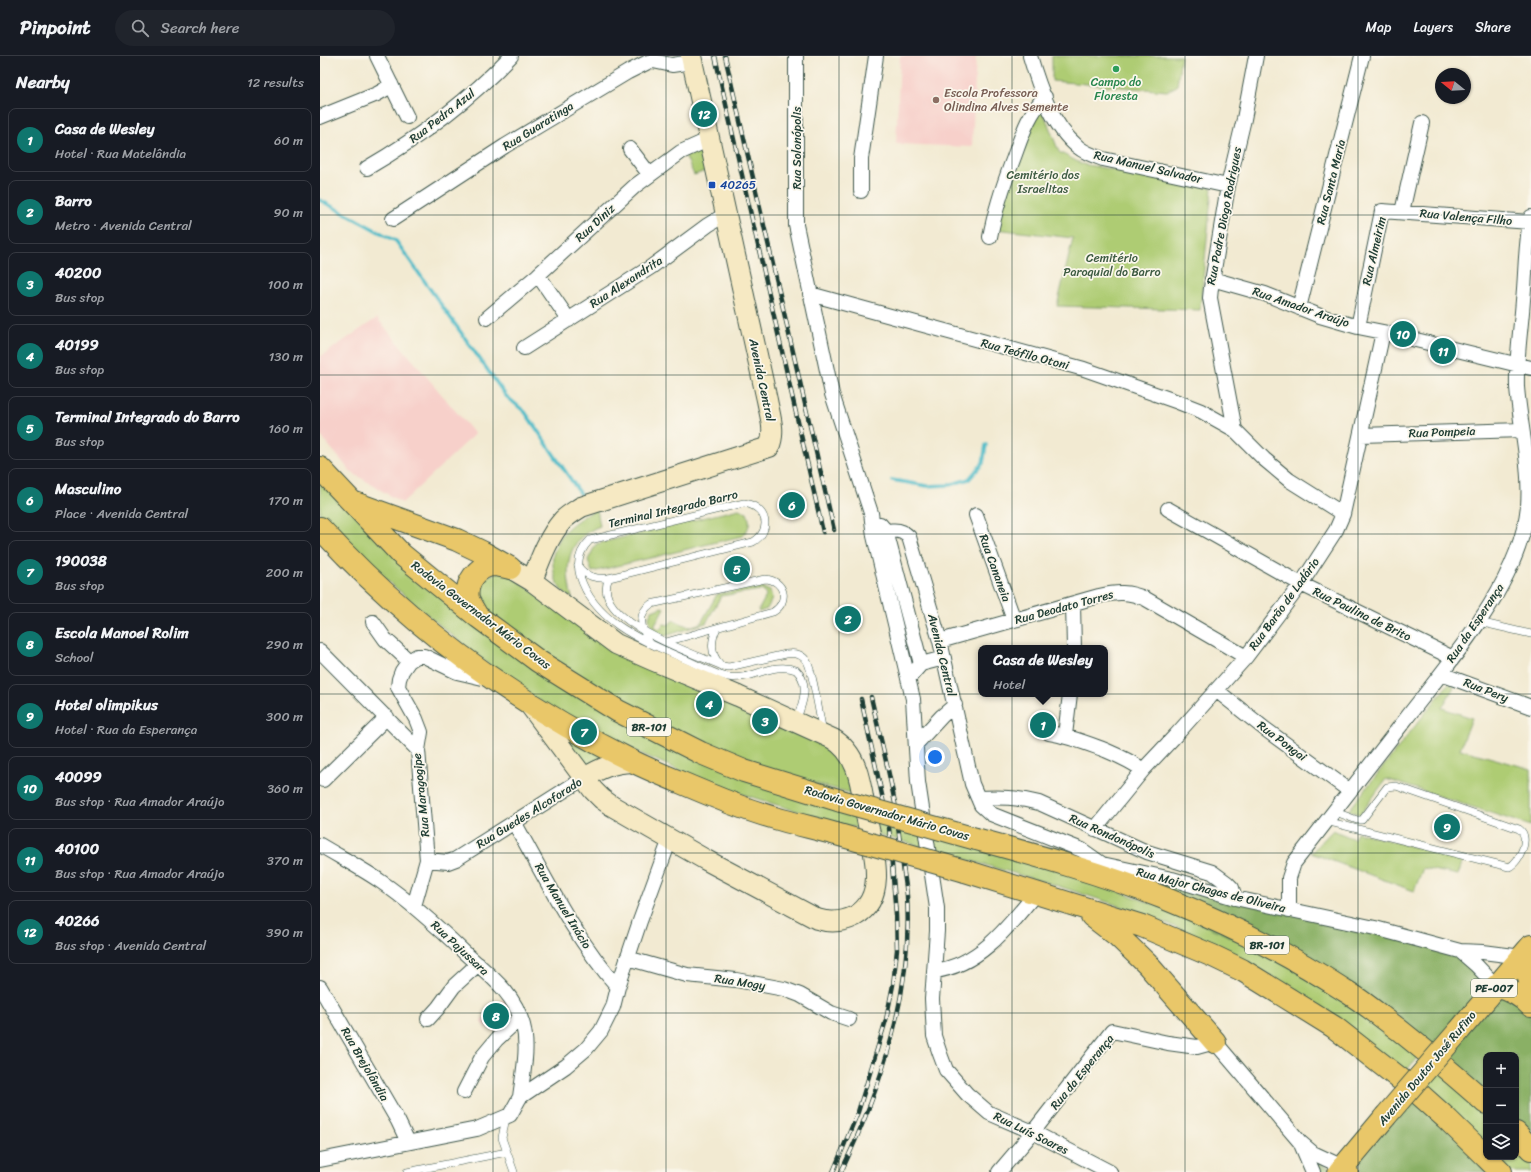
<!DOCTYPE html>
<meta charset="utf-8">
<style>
:root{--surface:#171b24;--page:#20242c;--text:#f1f3f6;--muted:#9ea1a6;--line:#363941;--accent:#0f766e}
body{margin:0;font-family:Sriracha,sans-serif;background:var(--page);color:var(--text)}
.controls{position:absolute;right:12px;bottom:12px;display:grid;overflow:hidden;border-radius:8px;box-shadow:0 1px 3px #0004}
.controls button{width:36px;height:36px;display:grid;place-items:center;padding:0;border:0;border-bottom:1px solid var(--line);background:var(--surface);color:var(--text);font:20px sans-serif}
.compass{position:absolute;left:1115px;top:12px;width:36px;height:36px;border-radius:50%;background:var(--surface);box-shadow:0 1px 3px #0004;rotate:288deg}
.you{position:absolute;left:615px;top:701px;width:14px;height:14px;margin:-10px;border:3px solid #fff;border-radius:50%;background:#1a73e8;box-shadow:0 0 0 6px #1a73e833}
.badge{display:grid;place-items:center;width:26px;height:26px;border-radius:50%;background:var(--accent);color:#fff;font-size:13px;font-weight:700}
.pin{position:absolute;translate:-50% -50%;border:2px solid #fff;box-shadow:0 1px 4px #0006}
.popup{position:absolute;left:658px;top:589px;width:130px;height:52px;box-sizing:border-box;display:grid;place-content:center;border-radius:8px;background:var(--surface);filter:drop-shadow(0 1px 3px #0005);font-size:13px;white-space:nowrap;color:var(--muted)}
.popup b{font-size:15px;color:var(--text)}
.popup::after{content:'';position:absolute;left:50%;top:100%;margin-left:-8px;border:8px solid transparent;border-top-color:var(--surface)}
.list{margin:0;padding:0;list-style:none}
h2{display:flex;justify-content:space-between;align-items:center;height:52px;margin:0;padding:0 16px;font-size:17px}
h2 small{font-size:13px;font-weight:400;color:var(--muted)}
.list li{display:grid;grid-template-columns:26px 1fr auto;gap:12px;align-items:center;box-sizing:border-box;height:64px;margin:0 8px 8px;padding:0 8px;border:1px solid var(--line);border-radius:8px}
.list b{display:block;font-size:15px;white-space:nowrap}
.list p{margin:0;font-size:13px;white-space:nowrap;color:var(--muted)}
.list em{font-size:13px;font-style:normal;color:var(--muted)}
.icon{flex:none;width:22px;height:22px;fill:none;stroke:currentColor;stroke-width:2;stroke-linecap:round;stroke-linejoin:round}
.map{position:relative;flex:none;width:1211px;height:1116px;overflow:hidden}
header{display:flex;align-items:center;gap:24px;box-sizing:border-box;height:56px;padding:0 20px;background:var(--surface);border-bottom:1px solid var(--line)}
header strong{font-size:19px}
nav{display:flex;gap:22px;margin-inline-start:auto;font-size:14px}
.search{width:280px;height:36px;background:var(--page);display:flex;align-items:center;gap:10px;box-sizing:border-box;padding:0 14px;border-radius:22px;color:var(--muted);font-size:15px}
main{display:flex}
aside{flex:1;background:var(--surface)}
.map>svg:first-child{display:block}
.built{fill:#f7d0ca}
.green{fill:#aecc73;stroke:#668454}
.forest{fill:#8ab065;stroke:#54764c}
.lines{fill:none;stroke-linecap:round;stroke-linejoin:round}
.stream{stroke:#4ebbc8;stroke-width:3.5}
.lane-casing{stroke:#3f574c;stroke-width:8}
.street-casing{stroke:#3f574c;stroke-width:16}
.secondary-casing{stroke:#3f574c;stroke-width:22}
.primary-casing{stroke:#3f574c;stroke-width:24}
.highway-casing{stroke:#3f574c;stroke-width:24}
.lane{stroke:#fff;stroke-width:7}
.street{stroke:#fff;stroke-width:14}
.secondary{stroke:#f6e9c3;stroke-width:20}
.primary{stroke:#e9c769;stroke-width:22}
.highway{stroke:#e9c769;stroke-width:22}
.rail-casing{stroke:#1f3d34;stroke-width:4.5}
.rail{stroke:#fbf7ec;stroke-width:3;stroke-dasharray:9;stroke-linecap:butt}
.primary-bridge-casing{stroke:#3f574c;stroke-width:24;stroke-linecap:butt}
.highway-bridge-casing{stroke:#3f574c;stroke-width:24;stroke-linecap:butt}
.primary-bridge{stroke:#e9c769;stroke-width:22}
.highway-bridge{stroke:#e9c769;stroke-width:22}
.grid{fill:none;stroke:#1f3d34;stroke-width:1;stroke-opacity:0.55}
.leisure-dot{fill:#2e9e5b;stroke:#fbf7ec;stroke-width:1.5}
.education-dot{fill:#8d6e63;stroke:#fbf7ec;stroke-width:1.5}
.transit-dot{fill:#1a4fb4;stroke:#fbf7ec;stroke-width:1.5}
.labels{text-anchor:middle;stroke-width:3.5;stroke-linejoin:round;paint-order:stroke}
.shield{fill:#fbf7ec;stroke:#61756b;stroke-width:1}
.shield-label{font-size:11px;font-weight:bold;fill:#1f3d34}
.leisure-label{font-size:12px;fill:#27864d;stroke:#fbf7ec}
.education-label{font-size:12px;fill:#785e54;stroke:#fbf7ec;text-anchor:start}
.street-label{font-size:12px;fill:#1f3d34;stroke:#fbf7ec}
.park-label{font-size:12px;fill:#3c5a41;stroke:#fbf7ec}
.transit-label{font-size:12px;fill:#164399;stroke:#fbf7ec;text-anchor:start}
</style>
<header>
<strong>Pinpoint</strong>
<div class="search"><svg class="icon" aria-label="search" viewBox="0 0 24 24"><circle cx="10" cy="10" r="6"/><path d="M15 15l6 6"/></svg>Search here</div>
<nav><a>Map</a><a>Layers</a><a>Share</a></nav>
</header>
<main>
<aside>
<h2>Nearby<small>12 results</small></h2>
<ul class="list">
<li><span class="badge">1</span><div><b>Casa de Wesley</b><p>Hotel · Rua Matelândia</p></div><em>60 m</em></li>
<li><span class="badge">2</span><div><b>Barro</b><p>Metro · Avenida Central</p></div><em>90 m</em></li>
<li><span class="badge">3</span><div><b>40200</b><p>Bus stop</p></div><em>100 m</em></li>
<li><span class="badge">4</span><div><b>40199</b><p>Bus stop</p></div><em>130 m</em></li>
<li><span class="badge">5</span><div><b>Terminal Integrado do Barro</b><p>Bus stop</p></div><em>160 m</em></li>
<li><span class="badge">6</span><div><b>Masculino</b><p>Place · Avenida Central</p></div><em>170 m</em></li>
<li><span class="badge">7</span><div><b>190038</b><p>Bus stop</p></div><em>200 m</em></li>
<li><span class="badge">8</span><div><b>Escola Manoel Rolim</b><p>School</p></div><em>290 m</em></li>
<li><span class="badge">9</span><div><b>Hotel olimpikus</b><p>Hotel · Rua da Esperança</p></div><em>300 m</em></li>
<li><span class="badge">10</span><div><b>40099</b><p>Bus stop · Rua Amador Araújo</p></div><em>360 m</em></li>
<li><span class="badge">11</span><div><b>40100</b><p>Bus stop · Rua Amador Araújo</p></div><em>370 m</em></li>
<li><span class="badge">12</span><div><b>40266</b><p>Bus stop · Avenida Central</p></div><em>390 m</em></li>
</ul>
</aside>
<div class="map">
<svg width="1211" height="1116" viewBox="0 0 1211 1116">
<rect width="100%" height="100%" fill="#fbf7ec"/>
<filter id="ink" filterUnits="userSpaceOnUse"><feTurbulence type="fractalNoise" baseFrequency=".025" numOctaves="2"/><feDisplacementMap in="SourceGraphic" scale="8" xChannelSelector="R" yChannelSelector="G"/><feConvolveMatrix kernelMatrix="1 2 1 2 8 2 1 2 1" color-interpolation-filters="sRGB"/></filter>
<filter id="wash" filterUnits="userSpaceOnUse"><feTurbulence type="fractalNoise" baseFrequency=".012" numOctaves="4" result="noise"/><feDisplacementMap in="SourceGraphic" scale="16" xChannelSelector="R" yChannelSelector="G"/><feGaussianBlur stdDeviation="0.9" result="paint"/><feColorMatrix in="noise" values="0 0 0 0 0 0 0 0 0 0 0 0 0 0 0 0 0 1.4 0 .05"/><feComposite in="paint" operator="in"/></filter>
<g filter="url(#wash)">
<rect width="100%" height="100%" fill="#f2ead2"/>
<path class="built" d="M580 0H656L652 91 576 88Z
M57 262 155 378 82 447 31 416 0 379V301Z
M183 943 192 954 172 973 164 970 161 965Z"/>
<path class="green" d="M732 0H861L857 30 847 35 732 25Z
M721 50 739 96 762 108 892 132 880 254 737 250 753 182 675 173 677 154Z
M383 91 389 114 374 119 365 99Z
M0 418 59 485 302 663 734 810 933 887 1104 993 1083 1019 979 936 918 902 868 876 809 853 735 829 470 753 393 729 322 698 233 654 180 618 111 562 50 510 0 458Z
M277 453 280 470C246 483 244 512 252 542 236 536 232 515 233 499 234 494 239 484 242 479 251 467 264 460 277 453Z
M419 453 427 457C431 467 430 472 422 480L272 516 268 504 276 488Z
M183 514 283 586 511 687 542 740 381 697 159 555C157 523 153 526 183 514Z
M441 531 450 535 452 543 447 553 439 556 438 555 446 540 444 536 441 534 401 540 386 567 345 580 341 579 335 576 330 568 329 561 332 555 342 551 344 552 334 570 339 573 344 568 348 569 354 564 369 571 381 567 397 538Z
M1129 627 1134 631 1122 652 1152 662 1140 693 1211 713V770L1066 723 1040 759 1029 754Z
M234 671 295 704 274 721Z
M1013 774 1034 783 1037 776 1143 804 1138 819 1103 812 1094 835 991 797Z
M1120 1005 1166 1045V1097L1097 1030Z
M1196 1078 1211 1095V1116H1183L1169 1101H1196Z"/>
<path class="forest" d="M729 801 1109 886 1152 907 1167 931 1114 992 1052 943Z
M1188 940 1211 956V1085L1196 1066V999H1166V1037L1121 999 1171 942Z
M1092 1035 1173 1116H1041L1040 1100Z
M992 1102 1010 1112 1007 1116H996Z"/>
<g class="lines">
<path class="stream" d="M0 144 76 185 186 340 205 356 262 440
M572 424 607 430 629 429 649 423 663 407 666 389"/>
</g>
</g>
<g filter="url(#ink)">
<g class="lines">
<g class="lane-casing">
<path id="lane" d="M258 510C266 521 276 523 289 522L433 486C452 475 448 451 424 447L270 484C260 494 256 506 260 520 275 569 329 587 371 606 383 611 396 619 408 621 431 625 453 605 476 614 491 628 482 649 476 665
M289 522C268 564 376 598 402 610L409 611 466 598C474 597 480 597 486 604 492 610 500 663 503 676
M1159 566 1211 578
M397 572C391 584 390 598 400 608
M329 588C323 574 315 559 331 548L445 523C465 524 470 546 453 556L346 586
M1006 765 1189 811C1200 806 1211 781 1199 773L1076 730 1067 731 1042 764H1037L1013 755
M186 1061 182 1082 194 1116
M87 1116 187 1096"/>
</g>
<g class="street-casing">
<path id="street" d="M57 0 87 61
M476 0V169L512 338 551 457 554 480 593 643 598 726 617 852V875L612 943 614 980 620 998 626 1014 647 1038 669 1057 713 1076 790 1116
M710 0C719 31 732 70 758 91 765 97 774 100 783 103L908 130
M936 0 924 63 908 130 891 232 890 242 915 374 944 403 969 424 1023 458
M0 61 57 38 64 34 71 28
M310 93 330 119
M47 112C100 81 149 44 191 0
M541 135V103L556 0
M1082 156 1102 67
M73 163 185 90 308 16 328 6 333 5 352 9 372 6
M670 181C675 154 684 127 694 101 702 79 708 58 725 41
M218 219 249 264
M892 223 945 238 1000 260 1038 271 1063 276 1211 312
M490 238 764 313 858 346 881 355 915 374
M979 252 1042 0
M167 262 218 219 315 130 361 96 390 83
M1038 271 1062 155 1210 166
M204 292 331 211 388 169 406 158
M1041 379 1202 374
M848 453 981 528 1133 602
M656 459 694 564
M560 468 566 475 601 608 588 623
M554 480C566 475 579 470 589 481L620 585 652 728 661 749 671 758 762 794 782 808 852 823 915 842 1055 872 1140 895 1163 896 1202 901
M753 548 754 592
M53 566 65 583 89 605
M620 585 779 540C797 536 808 535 826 543L926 601
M0 595 98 694
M601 608 624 602
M1121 618 1211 651
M896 634 945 673 1030 735
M729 677C749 680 766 687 785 694 799 700 811 705 823 714
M745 679 750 638
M596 688 622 660 635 649
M3 724 67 661
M658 742C680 741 697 741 719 747L827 796 892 816 907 827 912 832 915 842
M194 766C226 823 254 882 298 931
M775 773 823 714 856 679 926 601 981 528 1016 474 1023 458 1063 276
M0 789C20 801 41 812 60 825 91 846 118 871 145 897 169 919 194 936 203 969 209 992 203 1017 200 1041
M107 804 128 806 136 803 264 722
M94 850 107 804 98 694 101 676 96 663 78 631 79 623 82 615 89 605 97 600H104L137 616 167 623
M969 854V822L974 807C1011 759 1048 711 1085 664 1131 604 1200 527 1208 450 1211 410 1200 370 1197 331 1196 302 1201 273 1203 244 1206 217 1205 188 1211 161
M1140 895 1156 909 1176 930
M307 902 367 919 416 924 464 933 480 939 511 957 529 963
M614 915C659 910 689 870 716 837
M0 931 78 1065 88 1086
M108 963 118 952 134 930 158 908
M144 1036 162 1001 177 983 200 962
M981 1088 993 1116
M0 1104 157 1073 190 1059 200 1041 246 1010 266 993 281 975 293 951 298 931 320 865 350 783
M679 1116 713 1076 792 975 848 987 877 991 895 986 980 1086 993 1097 1023 1111"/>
</g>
<g class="secondary-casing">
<path id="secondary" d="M190 512 212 525 296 588 332 604 418 640 513 683C541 700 541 735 547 764 553 793 569 841 535 860 523 866 510 867 497 863L386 804 292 750 282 743 273 734 209 648
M212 525C220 504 228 481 243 464 248 459 255 455 261 451L449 391C456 376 450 360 447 344L371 0
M264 722C281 712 292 707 312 706"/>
</g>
<g class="primary-casing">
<path id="primary" d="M1138 976 1211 890
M1019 1116 1065 1061"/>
</g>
<g class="highway-casing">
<path id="highway" d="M0 412 81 498 157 560 218 605 298 655 381 697 424 715 521 745
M35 447 137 484 162 496 190 512
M0 472C88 568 195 647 312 705 328 713 345 720 362 727 395 741 428 755 462 764 480 769 498 773 516 778
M157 560C154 554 150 549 148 543 145 527 157 510 174 509 179 509 185 511 190 512
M656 783C719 800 783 818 844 842 906 867 967 897 1024 934 1043 945 1060 960 1078 973 1108 997 1137 1021 1166 1047
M645 815 822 870 893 900 922 914 1014 971 1097 1036 1126 1062 1166 1101
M772 860 798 880 827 908 895 986
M1202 901 1211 928
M1176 930C1190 934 1201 939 1211 950
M1196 1077 1211 1093
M1166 1101 1181 1116
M1023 1111 1027 1116"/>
</g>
<use href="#lane" class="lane"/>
<use href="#street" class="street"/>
<use href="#secondary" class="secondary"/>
<use href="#primary" class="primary"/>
<use href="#highway" class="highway"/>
<g class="rail-casing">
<path id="rail" d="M395 0 503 476
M405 0 514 474
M513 1116 538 1056 566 964 573 929 577 894 576 859 569 771 541 643
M521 1116C562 1030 593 936 587 840 586 827 583 814 582 801 579 783 578 765 575 747 568 711 559 676 551 641"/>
</g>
<use href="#rail" class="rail"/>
<g class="primary-bridge-casing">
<path id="primary-bridge" d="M1065 1061 1138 976"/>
</g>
<g class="highway-bridge-casing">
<path id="highway-bridge" d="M521 745 656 783
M516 778 645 815"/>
</g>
<use href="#primary-bridge" class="primary-bridge"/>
<use href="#highway-bridge" class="highway-bridge"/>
</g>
</g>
<path class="grid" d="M173 0V1116M346 0V1116M519 0V1116M692 0V1116M865 0V1116M1038 0V1116M0 159H1211M0 319H1211M0 478H1211M0 638H1211M0 797H1211M0 957H1211"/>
<circle class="leisure-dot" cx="796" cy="13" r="4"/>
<circle class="education-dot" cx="616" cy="44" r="4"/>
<rect class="transit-dot" x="388" y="125" width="8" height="8" rx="2"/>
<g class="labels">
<g class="shield">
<rect x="307" y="662" width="44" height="18" rx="3"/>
<rect x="925" y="880" width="44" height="18" rx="3"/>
<rect x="1151" y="923" width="46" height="18" rx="3"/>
</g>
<g class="shield-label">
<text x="329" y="675">BR-101</text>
<text x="947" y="893">BR-101</text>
<text x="1174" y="936">PE-007</text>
</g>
<g class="leisure-label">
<text x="796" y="30">Campo do<tspan x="796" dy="14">Floresta</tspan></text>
</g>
<g class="education-label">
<text x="624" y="41">Escola Professora<tspan x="624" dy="14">Olindina Alves Semente</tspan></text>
</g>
<g class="street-label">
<text transform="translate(122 60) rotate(-38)" y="4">Rua Pedra Azul</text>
<text transform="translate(218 70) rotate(-32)" y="4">Rua Guaratinga</text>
<text transform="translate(477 92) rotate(-90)" y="4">Rua Solonópolis</text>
<text transform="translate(828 111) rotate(13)" y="4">Rua Manuel Salvador</text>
<text transform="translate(1011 126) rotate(-76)" y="4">Rua Santa Maria</text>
<text transform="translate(904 160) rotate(-79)" y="4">Rua Padre Diogo Rodrigues</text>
<text transform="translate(1146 161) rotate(5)" y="4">Rua Valença Filho</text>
<text transform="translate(275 167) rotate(-43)" y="4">Rua Diniz</text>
<text transform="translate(1054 195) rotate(-77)" y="4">Rua Almeirim</text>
<text transform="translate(306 226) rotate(-33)" y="4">Rua Alexandrita</text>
<text transform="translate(981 251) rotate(19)" y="4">Rua Amador Araújo</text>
<text transform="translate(705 298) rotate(15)" y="4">Rua Teófilo Otoni</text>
<text transform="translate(442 324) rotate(78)" y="4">Avenida Central</text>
<text transform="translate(1122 376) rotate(-2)" y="4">Rua Pompeia</text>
<text transform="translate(353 453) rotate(-13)" y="4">Terminal Integrado Barro</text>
<text transform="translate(675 512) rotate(70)" y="4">Rua Cananeia</text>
<text transform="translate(964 548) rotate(-54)" y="4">Rua Barão de Ladário</text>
<text transform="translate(744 551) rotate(-15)" y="4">Rua Deodato Torres</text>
<text transform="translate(1042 558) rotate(26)" y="4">Rua Paulina de Brito</text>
<text transform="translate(161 559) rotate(37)" y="4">Rodovia Governador Mário Covas</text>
<text transform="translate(1155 567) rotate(-56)" y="4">Rua da Esperança</text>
<text transform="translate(622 599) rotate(76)" y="4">Avenida Central</text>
<text transform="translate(1166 634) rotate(21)" y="4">Rua Pery</text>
<text transform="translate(962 685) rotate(37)" y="4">Rua Pongai</text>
<text transform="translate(101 739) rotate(-96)" y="4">Rua Maragogipe</text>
<text transform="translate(209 757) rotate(-32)" y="4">Rua Guedes Alcoforado</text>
<text transform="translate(567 757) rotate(16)" y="4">Rodovia Governador Mário Covas</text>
<text transform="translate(792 780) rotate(24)" y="4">Rua Rondonópolis</text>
<text transform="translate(891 834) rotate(14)" y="4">Rua Major Chagas de Oliveira</text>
<text transform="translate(243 850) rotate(59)" y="4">Rua Manuel Inácio</text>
<text transform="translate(140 892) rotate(43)" y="4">Rua Pajussara</text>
<text transform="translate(420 926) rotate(9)" y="4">Rua Mogy</text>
<text transform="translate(45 1008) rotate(60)" y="4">Rua Brejolândia</text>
<text transform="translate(1107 1012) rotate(-50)" y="4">Avenida Doutor José Rufino</text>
<text transform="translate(762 1016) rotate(-51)" y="4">Rua da Esperança</text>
<text transform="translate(711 1077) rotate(26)" y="4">Rua Luís Soares</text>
</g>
<g class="park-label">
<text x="723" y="123">Cemitério dos<tspan x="723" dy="14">Israelitas</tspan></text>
<text x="792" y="206">Cemitério<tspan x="792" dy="14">Paroquial do Barro</tspan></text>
</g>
<g class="transit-label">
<text x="400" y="133">40265</text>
</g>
</g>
</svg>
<div class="controls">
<button>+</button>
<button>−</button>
<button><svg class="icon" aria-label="layers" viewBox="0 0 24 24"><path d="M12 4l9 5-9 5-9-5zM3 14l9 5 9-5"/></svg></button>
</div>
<svg class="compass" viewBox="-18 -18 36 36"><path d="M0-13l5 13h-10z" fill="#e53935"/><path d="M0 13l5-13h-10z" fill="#9ea1a6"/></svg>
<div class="you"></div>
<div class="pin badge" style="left:723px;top:669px">1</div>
<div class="popup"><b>Casa de Wesley</b>Hotel</div>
<div class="pin badge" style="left:528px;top:563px">2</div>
<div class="pin badge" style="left:445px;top:665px">3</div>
<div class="pin badge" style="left:389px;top:648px">4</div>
<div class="pin badge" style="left:417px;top:513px">5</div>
<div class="pin badge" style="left:472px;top:449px">6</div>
<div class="pin badge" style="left:264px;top:676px">7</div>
<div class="pin badge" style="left:176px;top:960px">8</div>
<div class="pin badge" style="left:1127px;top:771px">9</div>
<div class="pin badge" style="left:1083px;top:278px">10</div>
<div class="pin badge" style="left:1123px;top:295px">11</div>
<div class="pin badge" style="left:384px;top:58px">12</div>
</div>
</main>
